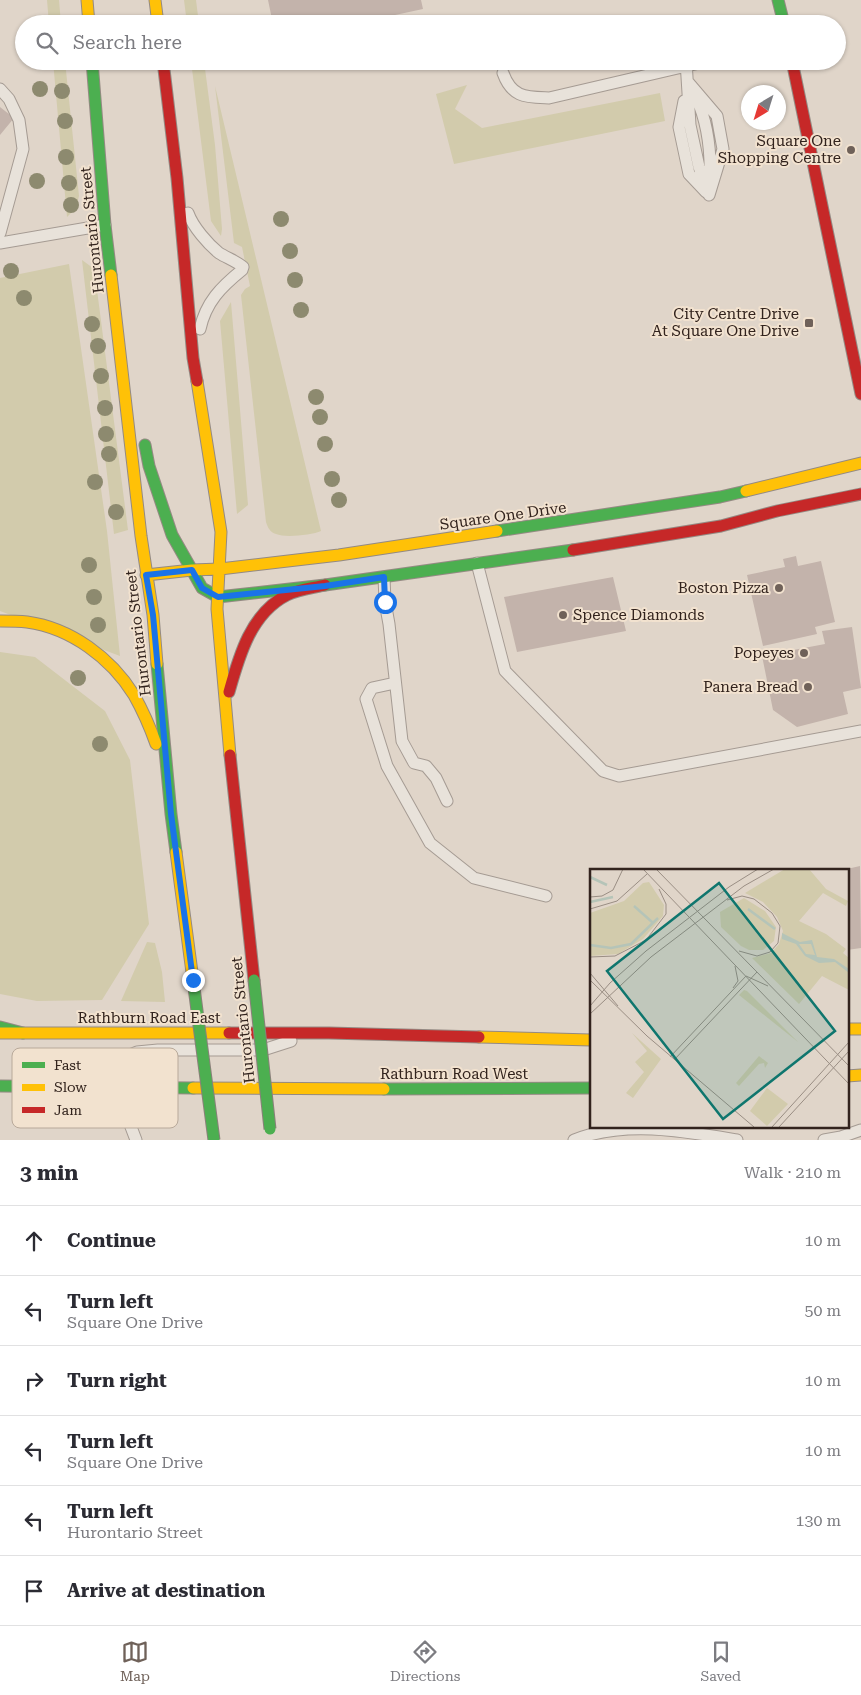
<!DOCTYPE html>
<meta charset="utf-8">
<style>
:root{--surface:#fff;--page:#f2f2f3;--text:#2b2b33;--muted:#7c7c81;--line:#e1e1e2;--accent:#6f6159}
body{margin:0;font-family:"Roboto Serif",serif;background:var(--page);color:var(--text)}
.compass{position:absolute;left:741px;top:85px;width:45px;height:45px;border-radius:50%;background:var(--surface);box-shadow:0 1px 4px #0004;rotate:218deg}
.stop{position:absolute;width:15px;height:15px;margin:-11px;border:4px solid #1a73e8;border-radius:50%;background:#fff}
.stop.end{background:#1a73e8;border-color:#fff;box-shadow:0 1px 5px #0008}
.list{margin:0;padding:0;list-style:none}
h2{display:flex;justify-content:space-between;align-items:center;height:65px;margin:0;padding:0 20px;font-size:21px}
h2 small{font-size:16px;font-weight:400;color:var(--muted)}
.list li{display:grid;grid-template-columns:32px 1fr auto;gap:15px;align-items:center;box-sizing:border-box;height:70px;padding:0 20px;border-top:1px solid var(--line)}
.list b{display:block;font-size:19px;white-space:nowrap}
.list p{margin:0;font-size:16px;white-space:nowrap;color:var(--muted)}
.list em{font-size:16px;font-style:normal;color:var(--muted)}
.icon{flex:none;width:28px;height:28px;fill:none;stroke:currentColor;stroke-width:2;stroke-linecap:round;stroke-linejoin:round}
.map{position:relative;flex:none;width:861px;height:1140px;overflow:hidden}
.search{position:absolute;background:var(--surface);box-shadow:0 1px 4px #0004;left:15px;right:15px;top:15px;height:55px;display:flex;align-items:center;gap:12px;box-sizing:border-box;padding:0 18px;border-radius:28px;color:var(--muted);font-size:19px}
.sheet{height:485px;background:var(--surface)}
nav{display:flex;justify-content:space-around;align-items:center;box-sizing:border-box;height:70px;border-top:1px solid var(--line);background:var(--surface);font-size:14px;color:var(--muted)}
nav a{display:grid;justify-items:center;gap:2px}
nav .on{color:var(--accent)}
.map>svg:first-child{display:block}
.green{fill:#d2cbac}
.building{fill:#c3b3ab}
.lines{fill:none;stroke-linecap:round;stroke-linejoin:round}
.lane-casing{stroke:#a59b93;stroke-width:13}
.fast-casing{stroke:#948a83;stroke-width:13}
.slow-casing{stroke:#948a83;stroke-width:13}
.jam-casing{stroke:#948a83;stroke-width:13}
.lane{stroke:#e8e2da;stroke-width:11}
.fast{stroke:#4caf50;stroke-width:11}
.slow{stroke:#ffc107;stroke-width:11}
.jam{stroke:#c62828;stroke-width:11}
.fast-bridge-casing{stroke:#8a817a;stroke-width:13;stroke-linecap:butt}
.fast-bridge{stroke:#4caf50;stroke-width:11}
.tree{fill:#8d8a6f}
.route{stroke:#1a73e8;stroke-width:6}
.poi-dot{fill:#6f6159;stroke:#f2e2cf;stroke-width:2}
.labels{text-anchor:middle;stroke-width:4;stroke-linejoin:round;paint-order:stroke}
.poi-label{font-size:15px;fill:#32231d;stroke:#f2e2cf;text-anchor:end}
.street-label{font-size:15px;fill:#32231d;stroke:#f2e2cf}
.inset-river{fill:none;stroke:#b5c4b8;stroke-width:2.5}
.inset-road{fill:none;stroke:#9a8e84;stroke-width:1}
.view{fill:#0f766e;fill-opacity:0.15;stroke:#0f766e;stroke-width:2.5}
.inset-edge{fill:none;stroke:#32231d;stroke-width:2.5}
.key{fill:#f2e2cf;stroke:#b8a99a;stroke-width:1}
.key-label{font-size:14px;fill:#32231d}
</style>
<div class="map">
<svg width="861" height="1140" viewBox="0 0 861 1140">
<rect width="100%" height="100%" fill="#e0d5c9"/>
<path class="green" d="M47 0H59L61 24H49Z
M184 0H196L199 24H187Z
M53 61H65L79 196 76 208 67 217Z
M191 61H204L215 145 222 229 221 236 211 221Z
M467 85 455 109 482 128 660 93 665 121 454 164 436 94Z
M215 86 321 531C312 535 285 538 276 534 270 532 268 528 266 522L241 295 245 289 250 286 242 247 234 243Z
M82 260 93 268 96 282 128 530 114 534Z
M69 264 107 531 120 656 0 611V278Z
M231 302 248 505 237 514 220 321Z
M0 652 35 657 105 711 130 760 149 924 102 1000 37 1001 0 994Z
M147 942 155 943 162 972 165 1002 121 1001Z"/>
<path class="building" d="M268 0H421L423 9 353 24H273Z
M0 107 14 118 0 135Z
M796 556 798 566 821 561 835 622 815 627 817 634 763 646 747 575 785 567 783 559Z
M613 577 626 631 517 652 504 597Z
M852 627 861 688 843 692 848 714 797 727 773 710 762 656 825 644 822 631Z
M860 866 861 948 847 950V869Z"/>
<g class="lines">
<g class="lane-casing">
<path id="lane" d="M686 61 690 125 699 167 709 195
M503 73C512 98 526 97 549 98L708 61
M688 82 717 116 723 149 709 195
M0 89 9 99 19 120 23 149 0 233
M696 97C708 123 711 150 710 179
M684 101 679 127 689 174 706 192
M188 213C193 227 208 244 219 253 227 258 236 261 243 267L242 270C221 287 206 302 200 329
M0 243 105 225
M477 563 505 671 603 771 619 776 861 731
M384 577 385 602 389 624 402 741 414 763 426 766 436 778 447 801
M395 683 372 688 366 699 387 766 430 843 474 878 546 896
M136 1140 128 1119 118 1077 119 1066 125 1057 137 1052 158 1050H263L291 1041
M574 1140C625 1120 684 1131 737 1140
M824 1140 841 1137 861 1130"/>
</g>
<g class="fast-casing">
<path id="fast" d="M778 0 784 24
M92 61 105 225 111 275
M145 445 149 466 172 535 202 588 218 597
M497 531 720 497 746 491
M218 597 325 585 573 550
M157 664 171 814 176 852
M0 1027 23 1033
M0 1086 193 1088
M384 1089 591 1088"/>
</g>
<g class="slow-casing">
<path id="slow" d="M87 0 89 24
M155 0 158 24
M111 275 141 536 153 615 157 664
M197 381 221 532 217 609 230 755
M746 491 861 463
M146 575 192 570 220 569 339 555 497 531
M0 621C9 621 18 621 27 622 71 628 111 658 134 695 143 711 150 727 156 744
M176 852 193 980
M847 1029H861
M0 1033H229
M479 1037 591 1040
M847 1076 861 1075
M193 1088 384 1089"/>
</g>
<g class="jam-casing">
<path id="jam" d="M163 61 177 178 193 358 197 381
M792 61 861 394
M573 550 721 526 777 511 861 494
M229 692C239 656 251 613 287 595 299 589 313 588 325 585
M230 755 254 980
M229 1033H329L479 1037"/>
</g>
<use href="#lane" class="lane"/>
<use href="#fast" class="fast"/>
<use href="#slow" class="slow"/>
<use href="#jam" class="jam"/>
<g class="fast-bridge-casing">
<path id="fast-bridge" d="M193 980 214 1140
M254 980 270 1129"/>
</g>
<use href="#fast-bridge" class="fast-bridge"/>
</g>
<g class="tree">
<circle cx="40" cy="89" r="8"/>
<circle cx="62" cy="91" r="8"/>
<circle cx="65" cy="121" r="8"/>
<circle cx="66" cy="157" r="8"/>
<circle cx="37" cy="181" r="8"/>
<circle cx="69" cy="183" r="8"/>
<circle cx="71" cy="205" r="8"/>
<circle cx="281" cy="219" r="8"/>
<circle cx="290" cy="251" r="8"/>
<circle cx="11" cy="271" r="8"/>
<circle cx="295" cy="280" r="8"/>
<circle cx="24" cy="298" r="8"/>
<circle cx="301" cy="310" r="8"/>
<circle cx="92" cy="324" r="8"/>
<circle cx="98" cy="346" r="8"/>
<circle cx="101" cy="376" r="8"/>
<circle cx="316" cy="397" r="8"/>
<circle cx="105" cy="408" r="8"/>
<circle cx="320" cy="417" r="8"/>
<circle cx="106" cy="434" r="8"/>
<circle cx="325" cy="444" r="8"/>
<circle cx="109" cy="454" r="8"/>
<circle cx="332" cy="479" r="8"/>
<circle cx="95" cy="482" r="8"/>
<circle cx="339" cy="500" r="8"/>
<circle cx="116" cy="512" r="8"/>
<circle cx="89" cy="565" r="8"/>
<circle cx="94" cy="597" r="8"/>
<circle cx="98" cy="625" r="8"/>
<circle cx="78" cy="678" r="8"/>
<circle cx="100" cy="744" r="8"/>
</g>
<g class="lines">
<path class="route" d="M193 980 171 814 153 615 146 575 192 570 202 588 218 597 325 586 384 577 385 602"/>
</g>
<g class="poi-dot">
<circle cx="851" cy="150" r="5"/>
<rect x="804" y="318" width="10" height="10" rx="2.5"/>
<circle cx="779" cy="588" r="5"/>
<circle cx="563" cy="615" r="5"/>
<circle cx="804" cy="653" r="5"/>
<circle cx="808" cy="687" r="5"/>
</g>
<g class="labels">
<g class="poi-label">
<text x="841" y="146">Square One<tspan x="841" dy="17">Shopping Centre</tspan></text>
<text x="799" y="319">City Centre Drive<tspan x="799" dy="17">At Square One Drive</tspan></text>
<text x="769" y="593">Boston Pizza</text>
<text x="573" y="620" text-anchor="start">Spence Diamonds</text>
<text x="794" y="658">Popeyes</text>
<text x="798" y="692">Panera Bread</text>
</g>
<g class="street-label">
<text transform="translate(92 230) rotate(-96)" y="5">Hurontario Street</text>
<text transform="translate(503 516) rotate(-8)" y="5">Square One Drive</text>
<text transform="translate(138 633) rotate(-97)" y="5">Hurontario Street</text>
<text x="149" y="1023">Rathburn Road East</text>
<text transform="translate(243 1020) rotate(-96)" y="5">Hurontario Street</text>
<text x="454" y="1079">Rathburn Road West</text>
</g>
</g>
<g transform="translate(590 869)">
<rect width="259" height="259" fill="#e0d5c9"/>
<path d="M195 0H219L236 20 258 32 256 37 233 24 209 52 236 65 256 80 253 84 259 89V121L232 107 209 135 162 89 181 84 189 75 193 62 187 48 173 33 155 24ZM59 13 74 36 73 47 53 70 28 85 0 87V44L34 32 53 14ZM154 29 175 42 186 58 184 72 173 81H159L151 77 131 58 130 43ZM154 121 157 122 208 173 149 126ZM42 164 71 190 43 229 36 224 54 203 45 193 57 182ZM169 187 178 194 175 199 174 194 169 195 149 217 146 214ZM177 219 198 235 177 257 160 242Z" fill="#d2cbac"/>
<path d="M192 64 210 73 222 71 227 88 244 90 259 100V104L245 93 229 94 215 87 206 75 192 70ZM209 75H221L225 86 216 85Z" fill="#b5c4b8" fill-rule="evenodd"/>
<path class="inset-river" d="M0 8 17 16M0 33 23 28M44 37 62 53M158 40 185 60M0 76 21 79 41 75 68 49"/>
<path class="inset-road" d="M53 0 259 215M66 0 259 197M0 28 12 27 23 21 33 0M137 31 152 27 164 30 182 44 190 57 188 74 180 83 167 87 149 82M0 40 27 32 57 5M0 88 25 87 56 71 76 45V35L69 20M0 104 28 137M156 107 178 117M0 111 57 167 164 258M143 119 148 112 145 97M0 137 20 114 56 82 139 18 168 0M0 145 61 88 154 17 184 0M80 188 156 107M84 191 167 103M182 258 259 173M189 258 259 182"/>
<path class="view" d="M129 14 245 162 133 250 17 102Z"/>
<rect width="259" height="259" class="inset-edge"/>
</g>
<rect x="12" y="1048" width="166" height="80" rx="8" class="key"/>
<rect x="22" y="1062" width="23" height="6" fill="#4caf50"/>
<rect x="22" y="1084" width="23" height="7" fill="#ffc107"/>
<rect x="22" y="1107" width="23" height="6" fill="#c62828"/>
<g class="key-label">
<text x="54" y="1070">Fast</text>
<text x="54" y="1092">Slow</text>
<text x="54" y="1115">Jam</text>
</g>
</svg>
<svg class="compass" viewBox="-18 -18 36 36"><path d="M0-13l5 13h-10z" fill="#e53935"/><path d="M0 13l5-13h-10z" fill="#7c7c81"/></svg>
<div class="stop" style="left:385px;top:602px"></div>
<div class="stop end" style="left:193px;top:980px"></div>
<div class="search"><svg class="icon" aria-label="search" viewBox="0 0 24 24"><circle cx="10" cy="10" r="6"/><path d="M15 15l6 6"/></svg>Search here</div>
</div>
<section class="sheet">
<h2>3 min<small>Walk · 210 m</small></h2>
<ul class="list">
<li><svg class="icon" aria-label="ahead" viewBox="0 0 24 24"><path d="M12 20V5M6 11l6-6 6 6"/></svg><div><b>Continue</b></div><em>10 m</em></li>
<li><svg class="icon" aria-label="left" viewBox="0 0 24 24"><path d="M17 20v-9H6M10 6l-5 5 5 5"/></svg><div><b>Turn left</b><p>Square One Drive</p></div><em>50 m</em></li>
<li><svg class="icon" aria-label="right" viewBox="0 0 24 24"><path d="M7 20v-9h11M14 6l5 5-5 5"/></svg><div><b>Turn right</b></div><em>10 m</em></li>
<li><svg class="icon" aria-label="left" viewBox="0 0 24 24"><path d="M17 20v-9H6M10 6l-5 5 5 5"/></svg><div><b>Turn left</b><p>Square One Drive</p></div><em>10 m</em></li>
<li><svg class="icon" aria-label="left" viewBox="0 0 24 24"><path d="M17 20v-9H6M10 6l-5 5 5 5"/></svg><div><b>Turn left</b><p>Hurontario Street</p></div><em>130 m</em></li>
<li><svg class="icon" aria-label="arrive" viewBox="0 0 24 24"><path d="M6 21V4h12l-3 4 3 4H6"/></svg><div><b>Arrive at destination</b></div></li>
</ul>
</section>
<nav>
<a class="on"><svg class="icon" aria-label="map" viewBox="0 0 24 24"><path d="M3 6l6-2 6 2 6-2v14l-6 2-6-2-6 2zM9 4v14M15 6v14"/></svg>Map</a>
<a><svg class="icon" aria-label="directions" viewBox="0 0 24 24"><path d="M12 3l9 9-9 9-9-9zM9 14v-3h6M13 9l2 2-2 2"/></svg>Directions</a>
<a><svg class="icon" aria-label="saved" viewBox="0 0 24 24"><path d="M7 4h10v16l-5-4-5 4z"/></svg>Saved</a>
</nav>
